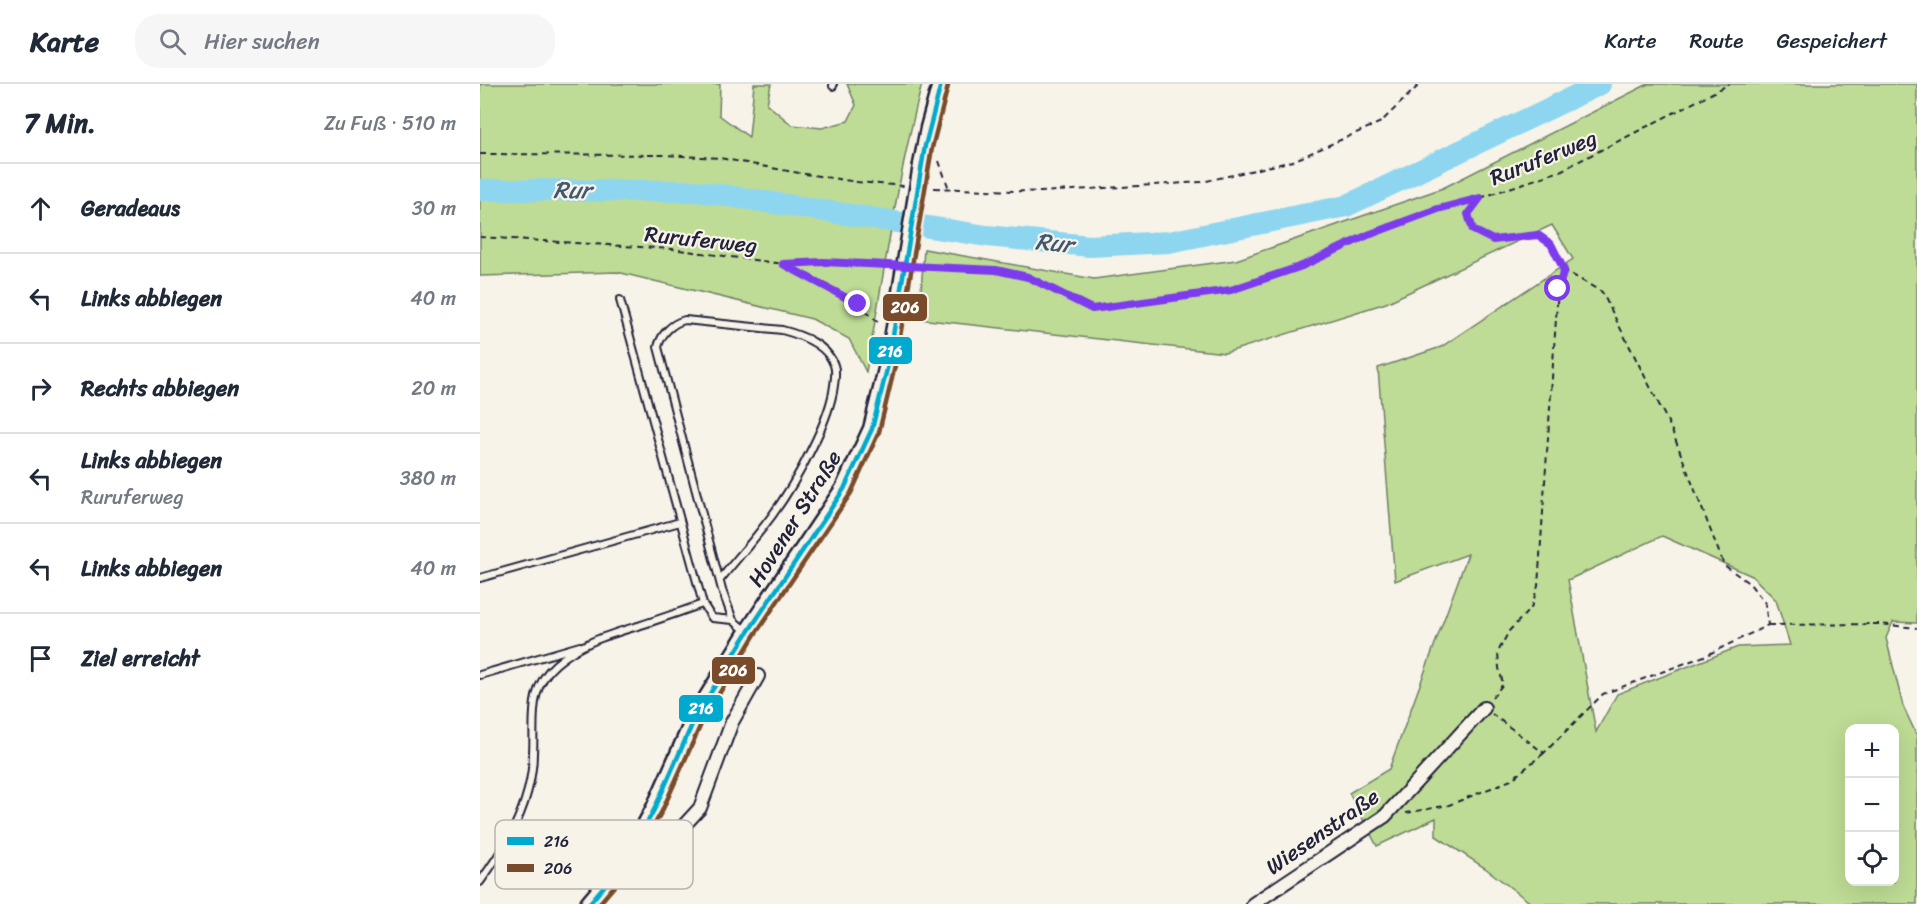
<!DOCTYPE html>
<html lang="de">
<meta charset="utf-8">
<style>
:root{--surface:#fff;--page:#f6f6f7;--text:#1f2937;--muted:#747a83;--line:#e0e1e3}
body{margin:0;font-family:Sriracha,sans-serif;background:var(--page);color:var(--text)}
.controls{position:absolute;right:18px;bottom:18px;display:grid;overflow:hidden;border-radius:12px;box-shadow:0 6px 24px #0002}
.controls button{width:54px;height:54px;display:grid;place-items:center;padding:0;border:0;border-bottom:2px solid var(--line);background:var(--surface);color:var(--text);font:30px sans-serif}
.stop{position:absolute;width:18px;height:18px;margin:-14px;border:4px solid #7c3aed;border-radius:50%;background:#fff}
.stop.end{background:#7c3aed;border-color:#fff;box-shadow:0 2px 6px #0008}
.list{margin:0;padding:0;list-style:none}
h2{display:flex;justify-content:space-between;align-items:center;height:78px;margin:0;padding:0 24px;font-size:26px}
h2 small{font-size:20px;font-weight:400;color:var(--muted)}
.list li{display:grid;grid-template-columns:39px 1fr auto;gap:18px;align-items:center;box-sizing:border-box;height:90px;padding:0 24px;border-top:2px solid var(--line)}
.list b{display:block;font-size:22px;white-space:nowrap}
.list p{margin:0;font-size:20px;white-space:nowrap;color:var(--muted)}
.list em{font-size:20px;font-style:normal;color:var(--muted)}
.icon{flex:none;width:33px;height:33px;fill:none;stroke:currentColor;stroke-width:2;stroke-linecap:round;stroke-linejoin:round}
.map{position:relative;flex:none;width:1437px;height:820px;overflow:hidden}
header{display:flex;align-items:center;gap:36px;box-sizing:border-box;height:84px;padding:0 30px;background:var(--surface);border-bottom:2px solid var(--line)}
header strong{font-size:28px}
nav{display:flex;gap:33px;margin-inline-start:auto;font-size:21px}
.search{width:420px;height:54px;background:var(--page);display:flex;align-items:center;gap:15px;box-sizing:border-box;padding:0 21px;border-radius:24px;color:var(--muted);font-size:22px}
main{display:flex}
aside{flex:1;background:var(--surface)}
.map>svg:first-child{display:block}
.green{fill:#bedc95;stroke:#707f68;stroke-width:1.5;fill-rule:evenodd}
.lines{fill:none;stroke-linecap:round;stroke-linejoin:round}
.river{stroke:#8ed6f0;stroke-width:22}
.lane-casing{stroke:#22223b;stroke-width:10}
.street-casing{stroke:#22223b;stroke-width:16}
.secondary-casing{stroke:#22223b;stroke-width:21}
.path{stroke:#22223b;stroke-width:2;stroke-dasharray:6 4.5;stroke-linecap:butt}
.lane{stroke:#f7f3e8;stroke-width:6}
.street{stroke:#f7f3e8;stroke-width:12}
.secondary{stroke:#f7f3e8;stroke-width:16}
.secondary-bridge-casing{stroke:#22223b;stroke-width:21;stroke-linecap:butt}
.secondary-bridge{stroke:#f7f3e8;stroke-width:16}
.bus-1-casing{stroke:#f7f3e8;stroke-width:9}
.bus-2-casing{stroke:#f7f3e8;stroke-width:9}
.bus-1{stroke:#00a9ce;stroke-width:4.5}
.bus-2{stroke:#7a4b2a;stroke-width:4.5}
.route{stroke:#7c3aed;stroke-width:8}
.labels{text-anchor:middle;stroke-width:4.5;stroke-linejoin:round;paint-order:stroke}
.street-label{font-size:22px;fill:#22223b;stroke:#f7f3e8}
.water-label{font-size:24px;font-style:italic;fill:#425871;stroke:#f7f3e8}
.key{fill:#f7f3e8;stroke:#b7b4b4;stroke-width:1.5}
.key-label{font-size:16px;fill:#22223b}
.line-badge{stroke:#f7f3e8;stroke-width:2}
.badge-label{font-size:16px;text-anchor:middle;font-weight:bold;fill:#fff}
</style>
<header>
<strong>Karte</strong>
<div class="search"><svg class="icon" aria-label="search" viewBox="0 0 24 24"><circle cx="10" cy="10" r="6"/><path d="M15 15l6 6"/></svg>Hier suchen</div>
<nav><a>Karte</a><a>Route</a><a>Gespeichert</a></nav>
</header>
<main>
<aside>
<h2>7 Min.<small>Zu Fuß · 510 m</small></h2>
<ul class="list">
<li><svg class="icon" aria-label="ahead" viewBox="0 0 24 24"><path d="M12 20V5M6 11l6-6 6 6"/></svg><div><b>Geradeaus</b></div><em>30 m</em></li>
<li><svg class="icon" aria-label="left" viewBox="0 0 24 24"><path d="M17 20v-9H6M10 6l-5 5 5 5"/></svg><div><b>Links abbiegen</b></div><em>40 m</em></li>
<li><svg class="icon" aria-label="right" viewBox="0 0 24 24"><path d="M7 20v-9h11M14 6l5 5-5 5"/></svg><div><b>Rechts abbiegen</b></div><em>20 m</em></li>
<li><svg class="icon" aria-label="left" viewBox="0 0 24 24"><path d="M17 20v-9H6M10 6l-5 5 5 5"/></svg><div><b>Links abbiegen</b><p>Ruruferweg</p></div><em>380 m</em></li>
<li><svg class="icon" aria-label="left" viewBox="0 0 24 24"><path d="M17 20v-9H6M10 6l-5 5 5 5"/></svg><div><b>Links abbiegen</b></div><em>40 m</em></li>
<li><svg class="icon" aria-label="arrive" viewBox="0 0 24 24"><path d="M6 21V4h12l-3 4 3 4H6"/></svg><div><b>Ziel erreicht</b></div></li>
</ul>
</aside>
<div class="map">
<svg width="1437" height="820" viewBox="0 0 1437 820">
<rect width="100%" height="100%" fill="#f7f3e8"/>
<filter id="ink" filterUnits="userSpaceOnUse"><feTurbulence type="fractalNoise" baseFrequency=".0167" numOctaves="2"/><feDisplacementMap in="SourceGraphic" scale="12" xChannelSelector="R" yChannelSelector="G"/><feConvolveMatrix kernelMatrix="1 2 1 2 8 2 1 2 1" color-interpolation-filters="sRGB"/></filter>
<g filter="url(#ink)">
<path class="green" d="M0 0H240L239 31 269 53 274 0H291L287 20 312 41 342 44 368 37 376 21 367 0H442C417 95 404 191 386 288L369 255 332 235 137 188 0 192Z
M1168 0H1437V539L1413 538 1406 554 1423 622 1437 652V820H1052L1005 784 956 752V734L897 762 869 709 909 685 988 470 915 497 898 284 961 263 1093 175 1072 141 906 219 745 269 439 235 444 165 614 195 756 176 963 104ZM1182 452 1272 492 1296 516 1310 561 1258 563 1137 610 1116 648 1088 496ZM1370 644H1414V798H1370Z"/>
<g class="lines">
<path class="river" d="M0 106 216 107 507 152 610 162 689 158 866 122 1120 0"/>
<g class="lane-casing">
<path id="lane" d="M353 0V2
M140 216 223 520 232 534 253 536
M0 494 200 438
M240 496C253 479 268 463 281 446 302 420 318 393 332 364 341 346 349 328 353 308 354 300 357 289 354 281 347 260 321 251 302 246L205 236C192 239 181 250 178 263L242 506 253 536 266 547
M0 591 100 562
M0 798C21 769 39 741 48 706 51 694 53 681 53 669 55 636 47 605 76 580 100 559 128 551 158 542 180 535 202 527 223 520"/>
</g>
<g class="street-casing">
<path id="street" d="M161 750 175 756H184L190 753 198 748 220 724 252 638 278 592
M773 820 905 732 1004 624"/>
</g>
<g class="secondary-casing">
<path id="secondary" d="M442 81 449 44 461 0
M109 820 141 782 161 750 175 724 215 634 268 548 364 405 392 345 408 281 416 238"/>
</g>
<path class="path" d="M0 70 184 71 240 74 313 88 377 98 424 102
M459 77 469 105
M454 104 561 108 722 98 813 77 901 38 940 0
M1000 114 989 130 993 146 1013 156 1058 151 1071 160 1084 186 1122 208 1190 342 1244 481 1270 500 1285 519 1288 541 1227 571 1123 610 1064 669 1012 630
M0 153 192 165 304 180 343 178 410 181
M304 180 378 220 400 240
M439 183 516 186 548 193 612 225 751 206 822 182 888 151 958 125 1000 114 1080 87 1250 0
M1288 541 1399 540 1437 544
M1012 614 1023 600 1019 584 1018 568 1029 547 1051 524 1058 502 1078 205 1084 186
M926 729 969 721 1031 696 1064 669"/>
<use href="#lane" class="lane"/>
<use href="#street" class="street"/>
<use href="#secondary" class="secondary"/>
<g class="secondary-bridge-casing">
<path id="secondary-bridge" d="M416 238 442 81"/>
</g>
<use href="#secondary-bridge" class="secondary-bridge"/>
<g class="bus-1-casing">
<path id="bus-1" d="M109 820 141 782 161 750 175 724 215 634 268 548 364 405 392 345 408 281 445 62 461 0"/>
</g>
<g class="bus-2-casing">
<path id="bus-2" d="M119 820 147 787 167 754 182 727 222 638 274 552 371 409 399 348 415 282 452 64 468 2"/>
</g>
<use href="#bus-1" class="bus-1"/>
<use href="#bus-2" class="bus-2"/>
</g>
</g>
<g class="lines" filter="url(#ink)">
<path class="route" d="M378 220 303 180 343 178 516 186 548 193 612 225 751 206 822 182 888 151 958 125 1000 114 988 130 993 146 1013 156 1058 151 1071 160 1084 186 1078 205"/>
</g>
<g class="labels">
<g class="street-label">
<text transform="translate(1063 73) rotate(-22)" y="8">Ruruferweg</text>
<text transform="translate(221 155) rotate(6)" y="8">Ruruferweg</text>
<text transform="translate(314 434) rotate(-58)" y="8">Hovener Straße</text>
<text transform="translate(842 747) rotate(-35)" y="8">Wiesenstraße</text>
</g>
<g class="water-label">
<text x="92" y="114">Rur</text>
<text transform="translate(574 159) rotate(5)" y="8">Rur</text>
</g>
</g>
<rect x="15" y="736" width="198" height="69" rx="9" class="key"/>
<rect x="27" y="753" width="27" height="8" fill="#00a9ce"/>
<rect x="27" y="780" width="27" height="8" fill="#7a4b2a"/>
<g class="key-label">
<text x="64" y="763">216</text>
<text x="64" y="790">206</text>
</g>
<g class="line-badge">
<rect x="402" y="209" width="46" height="29" rx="6" fill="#7a4b2a"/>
<rect x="388" y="252" width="45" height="29" rx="6" fill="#00a9ce"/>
<rect x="231" y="572" width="45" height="29" rx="6" fill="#7a4b2a"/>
<rect x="198" y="610" width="46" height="29" rx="6" fill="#00a9ce"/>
</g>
<g class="badge-label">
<text x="425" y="229">206</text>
<text x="410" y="273">216</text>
<text x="253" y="592">206</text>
<text x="221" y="630">216</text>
</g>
</svg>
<div class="controls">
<button>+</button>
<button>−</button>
<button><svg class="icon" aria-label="locate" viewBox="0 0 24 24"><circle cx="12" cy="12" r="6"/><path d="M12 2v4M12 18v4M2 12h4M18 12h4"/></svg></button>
</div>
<div class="stop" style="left:1078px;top:205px"></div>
<div class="stop end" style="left:378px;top:220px"></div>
</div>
</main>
